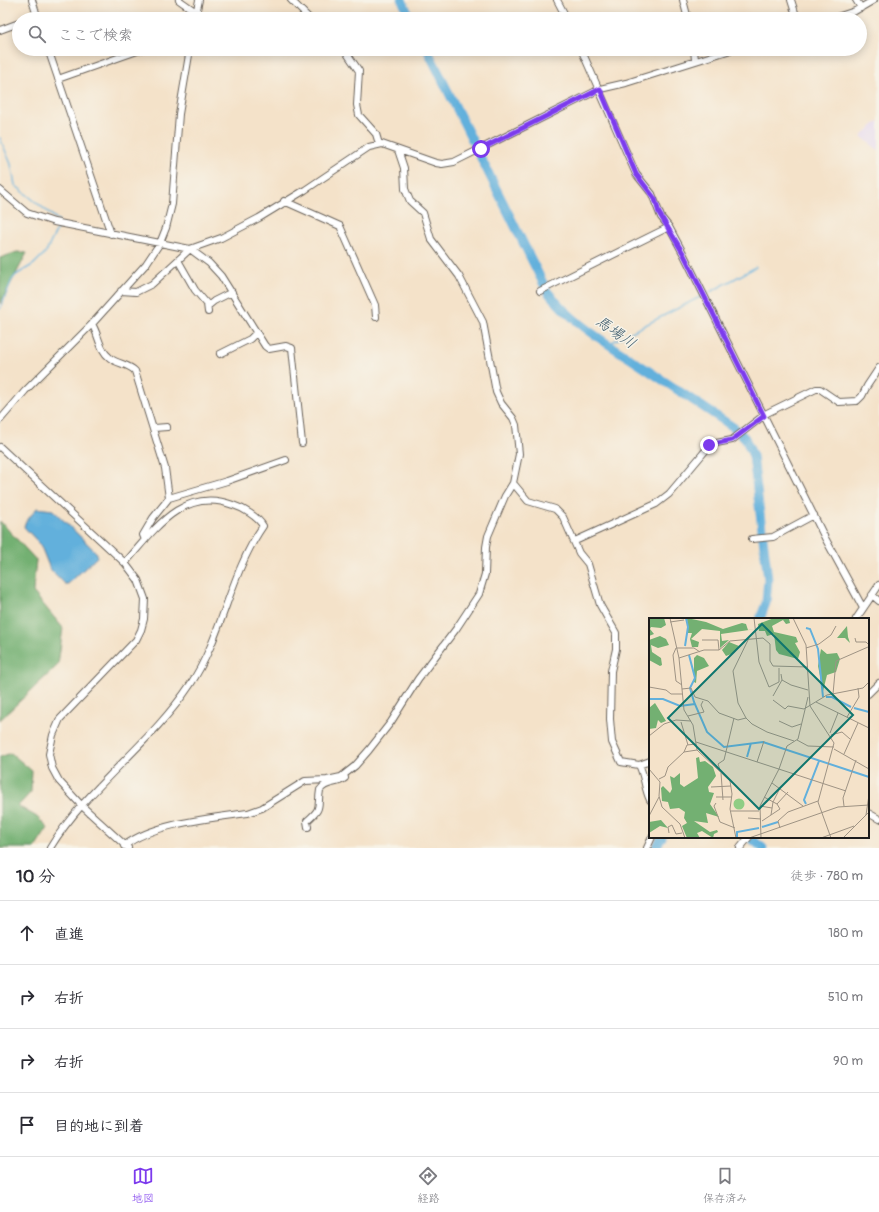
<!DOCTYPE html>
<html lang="ja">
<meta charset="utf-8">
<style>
:root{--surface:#fff;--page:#f2f2f3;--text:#2b2b33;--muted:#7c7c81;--line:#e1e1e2;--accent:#7c3aed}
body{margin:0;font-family:Pangolin,"Klee One",sans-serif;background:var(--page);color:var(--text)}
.stop{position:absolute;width:12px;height:12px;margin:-9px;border:3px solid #7c3aed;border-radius:50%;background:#fff}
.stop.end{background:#7c3aed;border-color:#fff;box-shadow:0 1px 4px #0008}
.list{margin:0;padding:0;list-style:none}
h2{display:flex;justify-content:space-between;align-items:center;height:52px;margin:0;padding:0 16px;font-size:17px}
h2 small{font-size:13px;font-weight:400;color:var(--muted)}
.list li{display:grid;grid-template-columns:26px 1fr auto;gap:12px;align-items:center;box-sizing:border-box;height:64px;padding:0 16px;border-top:1px solid var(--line)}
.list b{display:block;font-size:15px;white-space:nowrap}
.list em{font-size:13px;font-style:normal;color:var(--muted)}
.icon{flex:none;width:22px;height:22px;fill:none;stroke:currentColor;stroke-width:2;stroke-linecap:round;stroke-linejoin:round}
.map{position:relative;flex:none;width:879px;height:848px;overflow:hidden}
.search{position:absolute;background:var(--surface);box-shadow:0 2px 10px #0003;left:12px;right:12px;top:12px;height:44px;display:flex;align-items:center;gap:10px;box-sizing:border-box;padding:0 14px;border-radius:22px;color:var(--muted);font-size:15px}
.sheet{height:308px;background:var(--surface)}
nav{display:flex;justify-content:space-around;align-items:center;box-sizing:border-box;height:56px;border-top:1px solid var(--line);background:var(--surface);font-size:11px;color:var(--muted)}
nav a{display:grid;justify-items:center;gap:2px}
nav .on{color:var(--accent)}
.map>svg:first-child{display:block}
.built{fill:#e2d4f3}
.forest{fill:#73b072;stroke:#486647}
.water{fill:#62b0dc;stroke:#3f667c}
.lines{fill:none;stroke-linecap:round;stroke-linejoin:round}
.stream{stroke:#62b0dc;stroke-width:1.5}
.river{stroke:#62b0dc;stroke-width:9}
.minor-casing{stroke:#686159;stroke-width:8}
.minor{stroke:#fff;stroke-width:6}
.route{stroke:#7c3aed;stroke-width:5}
.labels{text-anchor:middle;stroke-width:3;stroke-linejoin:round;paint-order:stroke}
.water-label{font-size:15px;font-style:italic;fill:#385769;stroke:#f7f3e8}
.inset-river{fill:none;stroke:#62b0dc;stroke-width:2}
.inset-road{fill:none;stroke:#9e9384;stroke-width:1}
.view{fill:#0f766e;fill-opacity:0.15;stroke:#0f766e;stroke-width:2}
.inset-edge{fill:none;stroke:#1c1c1c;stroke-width:2}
</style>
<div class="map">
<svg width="879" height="848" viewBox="0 0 879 848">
<rect width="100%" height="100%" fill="#f7f3e8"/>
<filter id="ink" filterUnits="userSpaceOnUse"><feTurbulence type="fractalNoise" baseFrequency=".025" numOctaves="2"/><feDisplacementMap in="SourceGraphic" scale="8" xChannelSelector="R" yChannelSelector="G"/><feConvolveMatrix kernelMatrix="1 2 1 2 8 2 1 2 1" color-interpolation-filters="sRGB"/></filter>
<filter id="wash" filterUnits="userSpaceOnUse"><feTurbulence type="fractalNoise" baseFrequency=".012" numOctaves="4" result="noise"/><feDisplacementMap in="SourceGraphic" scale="16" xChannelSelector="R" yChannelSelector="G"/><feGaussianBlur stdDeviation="0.9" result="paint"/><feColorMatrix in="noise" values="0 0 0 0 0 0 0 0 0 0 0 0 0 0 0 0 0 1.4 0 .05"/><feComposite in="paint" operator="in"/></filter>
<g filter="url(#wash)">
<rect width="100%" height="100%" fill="#f4e2c9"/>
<path class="built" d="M879 121V151L861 136Z"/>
<path class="forest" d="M17 252 27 253 0 304V258Z
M0 521 36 560 33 592 63 628 58 665 0 720Z
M11 753 32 771 31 792 18 806 37 817 48 828 35 848H0V757Z"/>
<path class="water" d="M37 508 53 510 97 553V557L68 584H65L50 569 40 544 24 527 25 523Z"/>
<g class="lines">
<path class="stream" d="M0 138 11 164 15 185 59 221
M705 295 756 267
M0 309 12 280 16 275 34 264 46 252 59 225
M608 344 702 296"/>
<path class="river" d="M402 0 411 19
M427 49 547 291C571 322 605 342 637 363 670 385 703 407 736 429L745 438 753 456 768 579 766 603 760 619
M749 837 763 848
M656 848 662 837"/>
</g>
</g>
<g filter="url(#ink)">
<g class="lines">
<g class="minor-casing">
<path id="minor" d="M32 0 38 19
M179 0 196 12
M291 0 310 19
M557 0 567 19
M683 0 688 19
M791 0 797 19
M856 0 861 8
M195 19 199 0
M831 19 855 11 874 0
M0 30 19 23
M48 49 111 234
M344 49 359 71 357 105 359 115 376 134 379 144
M581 49 636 174 652 194 661 217 669 227 683 253 825 538 863 608
M694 49 695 61
M58 79 143 49
M398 150 404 168 405 189 410 201 423 213 431 239 459 276 483 322 496 392 501 403 513 418 516 425 519 454 513 483 528 501 555 509 563 517 579 553 588 564 600 605 616 633V649L611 671 610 719 612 742 621 762 639 765C645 776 644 788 650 800
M0 190 27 213 54 222 190 249 209 263 221 276 265 346 269 349 286 346 292 348 302 443
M284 201 340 226 375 305 376 317
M179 262 195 290 207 304 208 312
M121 291 136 292 152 284 190 249 221 238 259 218 305 190 369 147 382 144 436 163 442 164 454 162 600 89 626 83 734 49
M540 291 669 227
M208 306 214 301 232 292
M92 324C99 335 99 350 110 358 117 364 129 364 135 371L165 468 169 498 153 518 143 535 145 540
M220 354 250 339 257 332
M0 420 25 391 92 324 146 264 160 243 166 228 172 204 179 114 190 49
M154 428 167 427
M0 447 125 563 138 580 145 599 144 619 141 630 136 640 60 719 53 735 49 754 52 768 59 781 82 806 128 848
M169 498 227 481 286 460
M752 539 773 537 814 515
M575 541 656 504 669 494 711 444 732 440 767 413 816 389H820L839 402 857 401 862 396 867 386 879 368
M872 595 879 601
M856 619 879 585
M868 694 879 683
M639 765 650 761
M868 813 879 819
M308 827 307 821C323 807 317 808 320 790 326 781 336 785 345 778L344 775
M124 846C153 823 213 818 248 813L262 808 305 781 327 780 341 777 355 766 369 750 391 722 418 679 456 629 479 594 485 574 486 547 488 536 505 496 513 483
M50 848C87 787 150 745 190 685 223 636 229 575 263 526 258 517 243 508 233 505 183 486 154 530 125 563
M647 848 652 837
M740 848 749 837"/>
</g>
<use href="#minor" class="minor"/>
</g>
</g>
<g class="lines" filter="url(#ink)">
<path class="route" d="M481 149 600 89 636 174 655 199 659 213 683 253 764 416 732 440 709 445"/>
</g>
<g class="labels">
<g class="water-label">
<text transform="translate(616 332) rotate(35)" y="5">馬場川</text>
</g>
</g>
<g transform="translate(649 618)">
<rect width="220" height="220" fill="#f4e2c9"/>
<path d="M84.5 186a5.5 5.5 0 1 1 11 0a5.5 5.5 0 1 1-11 0Z" fill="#8fcd84"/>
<path d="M0 0H15L17 7 12 10 2 9 1 11 5 16 0 18ZM38 0 57 4 74 11 93 5 97 6 99 12 107 11 72 16 73 23 80 22 71 30V13L53 11 42 21 50 24 49 29H43L41 21 43 15H39ZM125 0 140 1 141 5 137 6 134 2 123 8 125 14 147 19 149 24 146 25 151 34 149 41 130 36 127 32 125 16 118 18 116 13H110L109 6ZM198 8 199 19 201 25 196 20H188ZM11 18 17 21 20 27 9 30 2 27 3 34 12 40 13 47 11 48 0 42V22ZM80 24 90 28 85 35 77 38 73 32ZM172 31 178 36 188 35 191 41 187 54 178 57 174 73 169 48ZM48 37 55 40 60 48 48 53 47 65 45 64V40ZM6 85 17 103 12 105 9 102 7 110 0 111V90ZM50 139 51 144 56 143 64 149 67 158 59 169 60 174 65 175 61 186 70 199 57 195 59 205 45 203 61 214 68 212 69 214 65 216 64 220 53 213 48 215 51 220H38L33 208 38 205 35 200 36 194 30 190 21 191 19 184 13 183 12 170 14 168 21 175 23 171 21 158 25 160 31 155V166L35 169 49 160 47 140ZM12 202 19 210 11 208 0 215V204Z" fill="#73b072"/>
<path class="inset-river" d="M157 10 161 11 169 31 174 79M36 28 39 9 37 0M40 37 46 60 41 70 45 84 58 114 75 129 114 124 220 159M177 79H183L202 89M0 81H14L31 88 46 86M205 90 220 94M98 139 102 125M157 186 155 182 170 143M113 209 129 204M88 219V214L110 210"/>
<path class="inset-road" d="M21 0 30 40 35 92 44 107 48 132 81 163 83 176 81 191 87 220M105 0 110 44 120 69 130 64V50M144 0 157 27 161 88 185 125 169 184 182 220M21 4 35 2M206 20 207 24H217L220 27M53 22H69L70 32M27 30 24 37 27 63 33 67M27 30H45L51 34M157 30 170 26 182 17 187 8M30 40 55 32H70L81 23 114 20 121 26V43L124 48 159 49M132 56 133 62 142 67 159 72M0 69 17 72 22 76H33M33 71 42 70 46 79 59 83 70 95 89 102 97 100 103 106 118 114 145 123M184 76 187 43 219 29M124 78 133 62M124 82 136 91 139 88 155 91 178 77 214 70 220 64M167 84 220 110M39 98 55 94 52 87 54 83M198 99 210 79 209 70M97 100 89 85 84 53 100 20M130 103 143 109 152 106M32 104 39 127M181 115 189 95M182 117 193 114 201 121M0 118 15 106 27 102 42 103M148 122 159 128 185 129M47 124 197 173M185 131 220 151M35 134 38 127 47 126M195 136 209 105M108 144 115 123M0 151 11 164 10 178 13 189 31 206 36 220M71 152 69 146 75 142 85 100M72 155 74 182M10 161 16 158 19 149 35 134 48 132M123 165 154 188M62 169 82 168M67 179H83M115 179 128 186 139 174M67 185 65 188 71 204 86 210M111 188 123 190M195 188 194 180 207 142M82 193H110M122 197 131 191 128 186M217 197 220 177M0 198 10 179M99 200 112 201M113 203 122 197 124 184 131 170M131 210 129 203 139 194 169 183M20 215 19 209 23 207 27 216 33 215M100 220 189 189 220 187M112 220 111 188 130 151 138 128 149 121 159 79M172 220 205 208M194 220 220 194"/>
<path class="view" d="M113 6 204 97 110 191 19 100Z"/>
<rect width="220" height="220" class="inset-edge"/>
</g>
</svg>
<div class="stop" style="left:481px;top:149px"></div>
<div class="stop end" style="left:709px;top:445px"></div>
<div class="search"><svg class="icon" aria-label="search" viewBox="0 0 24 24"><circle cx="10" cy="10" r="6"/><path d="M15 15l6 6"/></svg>ここで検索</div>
</div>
<section class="sheet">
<h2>10 分<small>徒歩 · 780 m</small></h2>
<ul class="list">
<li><svg class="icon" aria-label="ahead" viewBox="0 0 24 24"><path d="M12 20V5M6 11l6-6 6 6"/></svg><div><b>直進</b></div><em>180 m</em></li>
<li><svg class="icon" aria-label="right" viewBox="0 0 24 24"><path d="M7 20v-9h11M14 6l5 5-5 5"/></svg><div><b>右折</b></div><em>510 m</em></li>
<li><svg class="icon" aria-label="right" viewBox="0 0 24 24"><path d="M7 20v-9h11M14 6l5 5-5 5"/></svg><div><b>右折</b></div><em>90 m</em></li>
<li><svg class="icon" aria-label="arrive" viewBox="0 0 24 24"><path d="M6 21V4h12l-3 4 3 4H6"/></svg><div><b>目的地に到着</b></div></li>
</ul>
</section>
<nav>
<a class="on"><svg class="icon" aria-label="map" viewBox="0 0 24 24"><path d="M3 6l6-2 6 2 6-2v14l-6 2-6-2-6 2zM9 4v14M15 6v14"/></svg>地図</a>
<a><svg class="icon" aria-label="directions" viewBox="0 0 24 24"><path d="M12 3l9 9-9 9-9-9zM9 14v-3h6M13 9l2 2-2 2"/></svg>経路</a>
<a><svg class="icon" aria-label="saved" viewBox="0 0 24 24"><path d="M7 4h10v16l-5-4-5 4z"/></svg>保存済み</a>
</nav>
